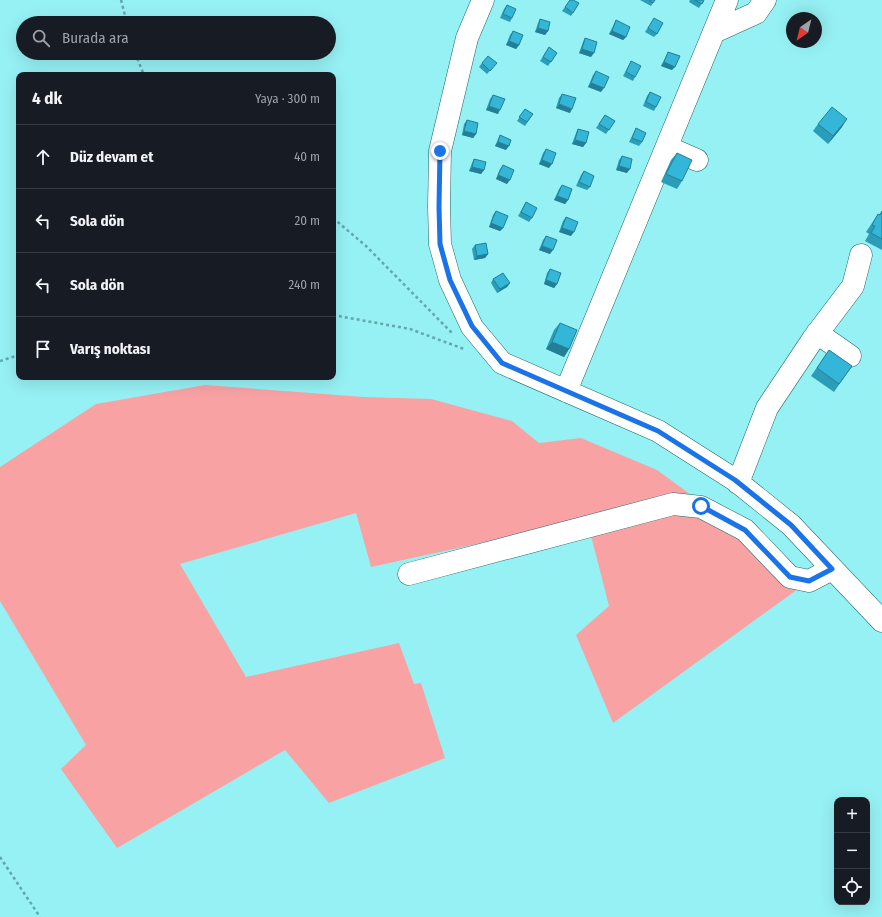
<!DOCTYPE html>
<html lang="tr">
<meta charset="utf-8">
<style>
:root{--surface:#171b24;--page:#242831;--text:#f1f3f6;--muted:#9ea1a6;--line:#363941}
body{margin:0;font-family:"Fira Sans Condensed",sans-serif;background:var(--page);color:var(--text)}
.controls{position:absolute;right:12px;bottom:12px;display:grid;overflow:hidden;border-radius:8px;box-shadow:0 4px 16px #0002}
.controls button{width:36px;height:36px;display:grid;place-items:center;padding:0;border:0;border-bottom:1px solid var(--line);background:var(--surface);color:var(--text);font:20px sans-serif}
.compass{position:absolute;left:786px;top:12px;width:36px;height:36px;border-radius:50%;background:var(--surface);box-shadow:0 4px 16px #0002;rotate:215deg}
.stop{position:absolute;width:12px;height:12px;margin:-9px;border:3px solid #1a73e8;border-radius:50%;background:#fff}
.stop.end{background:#1a73e8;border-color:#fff;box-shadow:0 1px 4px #0008}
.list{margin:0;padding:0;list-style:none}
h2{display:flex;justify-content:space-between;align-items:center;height:52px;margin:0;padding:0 16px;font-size:17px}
h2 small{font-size:13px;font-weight:400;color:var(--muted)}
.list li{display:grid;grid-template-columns:26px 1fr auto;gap:12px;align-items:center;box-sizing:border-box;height:64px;padding:0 16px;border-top:1px solid var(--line)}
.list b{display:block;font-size:15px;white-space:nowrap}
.list em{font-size:13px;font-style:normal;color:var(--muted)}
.icon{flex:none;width:22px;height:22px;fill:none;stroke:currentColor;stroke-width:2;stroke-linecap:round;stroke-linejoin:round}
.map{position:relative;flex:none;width:882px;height:917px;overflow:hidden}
.search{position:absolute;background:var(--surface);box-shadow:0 4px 16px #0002;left:16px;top:16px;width:320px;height:44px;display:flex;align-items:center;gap:10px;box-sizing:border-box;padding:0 14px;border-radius:22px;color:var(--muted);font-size:15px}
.panel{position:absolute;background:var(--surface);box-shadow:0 4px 16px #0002;left:16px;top:72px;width:320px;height:308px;border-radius:8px}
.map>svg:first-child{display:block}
.green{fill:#f8a2a4}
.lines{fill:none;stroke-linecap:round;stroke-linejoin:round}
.minor-casing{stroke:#20686a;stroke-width:23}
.path{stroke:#62a7aa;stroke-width:2.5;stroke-dasharray:3 3;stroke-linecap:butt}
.minor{stroke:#fff;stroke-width:22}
.wall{fill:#2c9db9}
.shaded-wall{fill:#247f96}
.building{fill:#33b6d7;stroke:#247f96}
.route{stroke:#1a73e8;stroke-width:5}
</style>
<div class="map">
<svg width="882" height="917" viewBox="0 0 882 917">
<rect width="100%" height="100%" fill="#96f1f4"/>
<path class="green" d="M205 385 364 397 431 399 512 421 539 443 581 438 657 470 809 581 613 723 576 635 609 606 587 520 371 567 356 513 180 564 246 677 399 643 414 684 421 683 445 758 329 803 285 750 117 848 61 769 86 745 0 601V467L96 404Z"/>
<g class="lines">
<g class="minor-casing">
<path id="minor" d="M483 0 467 38 440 151 439 207 440 244 450 280 472 327 502 363 658 431 735 480 791 525 882 621
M714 32 756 13 765 0
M667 147 697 160
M817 333 850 356
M566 391 727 0
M738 483 767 408 813 339 853 286 861 255
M409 574 673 504 701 507 745 530 790 577 809 581 832 569"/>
</g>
<path class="path" d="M121 0 127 23
M135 53 144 75
M333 218 366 246 452 333
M333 315 410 329 464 349
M0 361 19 355
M0 857 40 917"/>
<use href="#minor" class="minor"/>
</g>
<path class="wall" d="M570 0 579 3 571 16 562 11Z
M640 0H655L651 6Z
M690 0H704L699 8 689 2Z
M507 5 512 18 510 22 500 18 504 9Z
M654 18 657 34 654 37 645 32Z
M540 19 548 31 545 35 535 32 538 23Z
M616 20 626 37 623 40 609 34Z
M513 31 519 45 516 49 506 45 510 35Z
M585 38 591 57 579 53 583 42Z
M549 47 557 53 548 66 540 61Z
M668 52 672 70 661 66Z
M631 61 635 77 633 81 623 76 629 65Z
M482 63 494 66 487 74 479 67Z
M596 71 601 92 588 87 593 75Z
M650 92 656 107 654 111 643 106 647 96Z
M562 94 570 113 556 108 559 98Z
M493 95 498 114 486 110 490 99Z
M525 109 533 114 525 126 517 121Z
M605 115 615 121 606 134 596 128Z
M467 120 476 134 473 138 462 135 464 124Z
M818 124 842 127 828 144 813 131Z
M636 128 642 142 639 146 629 142Z
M578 129 586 143 583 147 572 144 576 133Z
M500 135 506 150 495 146 498 139Z
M546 149 549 168 539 164 543 153Z
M677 153 682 181 677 189 661 182 671 160Z
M622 156 627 173 616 170 619 160Z
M474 159 484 170 481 174 469 171 472 163Z
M503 165 507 184 496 179 500 169Z
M584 171 590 187 587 190 576 186 581 175Z
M562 185 568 200 565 204 554 200 559 189Z
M526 202 532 218 529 222 518 216Z
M496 211 503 228 500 231 489 227 493 215Z
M882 211V250L865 241 869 234 866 232 878 214 879 215Z
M566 217 571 236 559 232 563 221Z
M546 236 550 254 539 250 543 240Z
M475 245 488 254 485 258 474 260 472 249Z
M550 269 557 284 554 288 544 284 547 273Z
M493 279 510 283 507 287 497 293 491 283Z
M560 323 569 349 564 357 546 349 554 330Z
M829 350 852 366 834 392 811 376Z"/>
<path class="shaded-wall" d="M538 28 548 31 545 35 535 32Z
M612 31 626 37 623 40 609 34Z
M509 41 519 45 516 49 506 45Z
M582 49 594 53 591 57 579 53Z
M664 62 675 67 672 70 661 66Z
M591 83 604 88 601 92 588 87Z
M559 104 572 109 570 113 556 108Z
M489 106 500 110 498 114 486 110Z
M847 119 842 127 828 144 833 136Z
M464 131 476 134 473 138 462 135Z
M575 140 586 143 583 147 572 144Z
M498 142 509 146 506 150 495 146Z
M542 160 552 164 549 168 539 164Z
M619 166 630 169 627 173 616 170Z
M472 167 484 170 481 174 469 171Z
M498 175 510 180 507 184 496 179Z
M557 196 568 200 565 204 554 200Z
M491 223 503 228 500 231 489 227Z
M562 228 574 232 571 236 559 232Z
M542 246 553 250 550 254 539 250Z
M488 254 485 258 474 260 477 256Z
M546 280 557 284 554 288 544 284Z
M510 283 507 287 497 293 500 289Z
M552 342 569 349 564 357 546 349Z"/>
<path class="building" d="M570 0H573L579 3 573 13 565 7Z
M649 0H655L653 3Z
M695 0H704L702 4Z
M507 5 516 9 512 18 503 14Z
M654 18 663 23 657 34 648 28Z
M540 19 550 22 548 31 538 28Z
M616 20 630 27 626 37 612 31Z
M513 31 523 35 519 45 509 41Z
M585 38 597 42 594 53 582 49Z
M549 47 557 53 551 62 543 57Z
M668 52 680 56 675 67 664 62Z
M488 56 497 63 490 71 482 63Z
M631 61 641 66 635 77 626 72Z
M596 71 609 77 604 88 591 83Z
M650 92 661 97 656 107 646 102Z
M562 94 576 98 572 109 559 104Z
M493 95 505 99 500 110 489 106Z
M832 107 847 119 833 136 818 124Z
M525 109 533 114 527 122 519 117Z
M605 115 615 121 609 130 599 124Z
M467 120 478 123 476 134 464 131Z
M636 128 646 133 642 142 632 138Z
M578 129 589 132 586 143 575 140Z
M500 135 511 140 509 146 498 142Z
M546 149 556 153 552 164 542 160Z
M677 153 692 160 682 181 666 174Z
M622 156 632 159 630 169 619 166Z
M474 159 486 162 484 170 472 167Z
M503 165 514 170 510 180 498 175Z
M584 171 594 176 590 187 579 182Z
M562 185 572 189 568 200 557 196Z
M526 202 537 208 532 218 521 212Z
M496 211 508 216 503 228 491 223Z
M882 211V239L871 233 875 226 872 225 878 214 880 215Z
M566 217 578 222 574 232 562 228Z
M546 236 557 240 553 250 542 246Z
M486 243 488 254 477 256 475 245Z
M550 269 561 273 557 284 546 280Z
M503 273 510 283 500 289 493 279Z
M560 323 577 330 569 349 552 342Z
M829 350 852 366 839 384 817 368Z"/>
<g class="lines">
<path class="route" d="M440 151 439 207 440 244 450 280 472 326 502 363 658 431 735 480 791 525 832 569 809 581 790 577 745 530 701 506"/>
</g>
</svg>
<div class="controls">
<button>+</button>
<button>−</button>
<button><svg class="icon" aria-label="locate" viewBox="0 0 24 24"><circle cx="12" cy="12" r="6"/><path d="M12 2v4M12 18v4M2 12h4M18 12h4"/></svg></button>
</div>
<svg class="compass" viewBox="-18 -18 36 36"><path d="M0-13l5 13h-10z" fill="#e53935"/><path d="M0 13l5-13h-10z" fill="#9ea1a6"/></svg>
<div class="stop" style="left:701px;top:506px"></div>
<div class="stop end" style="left:440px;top:151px"></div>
<div class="search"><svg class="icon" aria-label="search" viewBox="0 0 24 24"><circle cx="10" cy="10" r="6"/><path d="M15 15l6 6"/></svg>Burada ara</div>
<section class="panel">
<h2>4 dk<small>Yaya · 300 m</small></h2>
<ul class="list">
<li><svg class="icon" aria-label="ahead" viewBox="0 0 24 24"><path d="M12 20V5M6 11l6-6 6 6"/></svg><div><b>Düz devam et</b></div><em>40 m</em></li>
<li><svg class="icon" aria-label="left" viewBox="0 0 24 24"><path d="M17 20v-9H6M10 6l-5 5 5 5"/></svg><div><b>Sola dön</b></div><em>20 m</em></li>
<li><svg class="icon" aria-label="left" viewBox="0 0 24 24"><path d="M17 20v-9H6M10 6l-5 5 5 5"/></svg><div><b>Sola dön</b></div><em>240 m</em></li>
<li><svg class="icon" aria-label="arrive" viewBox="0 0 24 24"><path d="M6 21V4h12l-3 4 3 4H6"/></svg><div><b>Varış noktası</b></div></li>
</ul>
</section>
</div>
